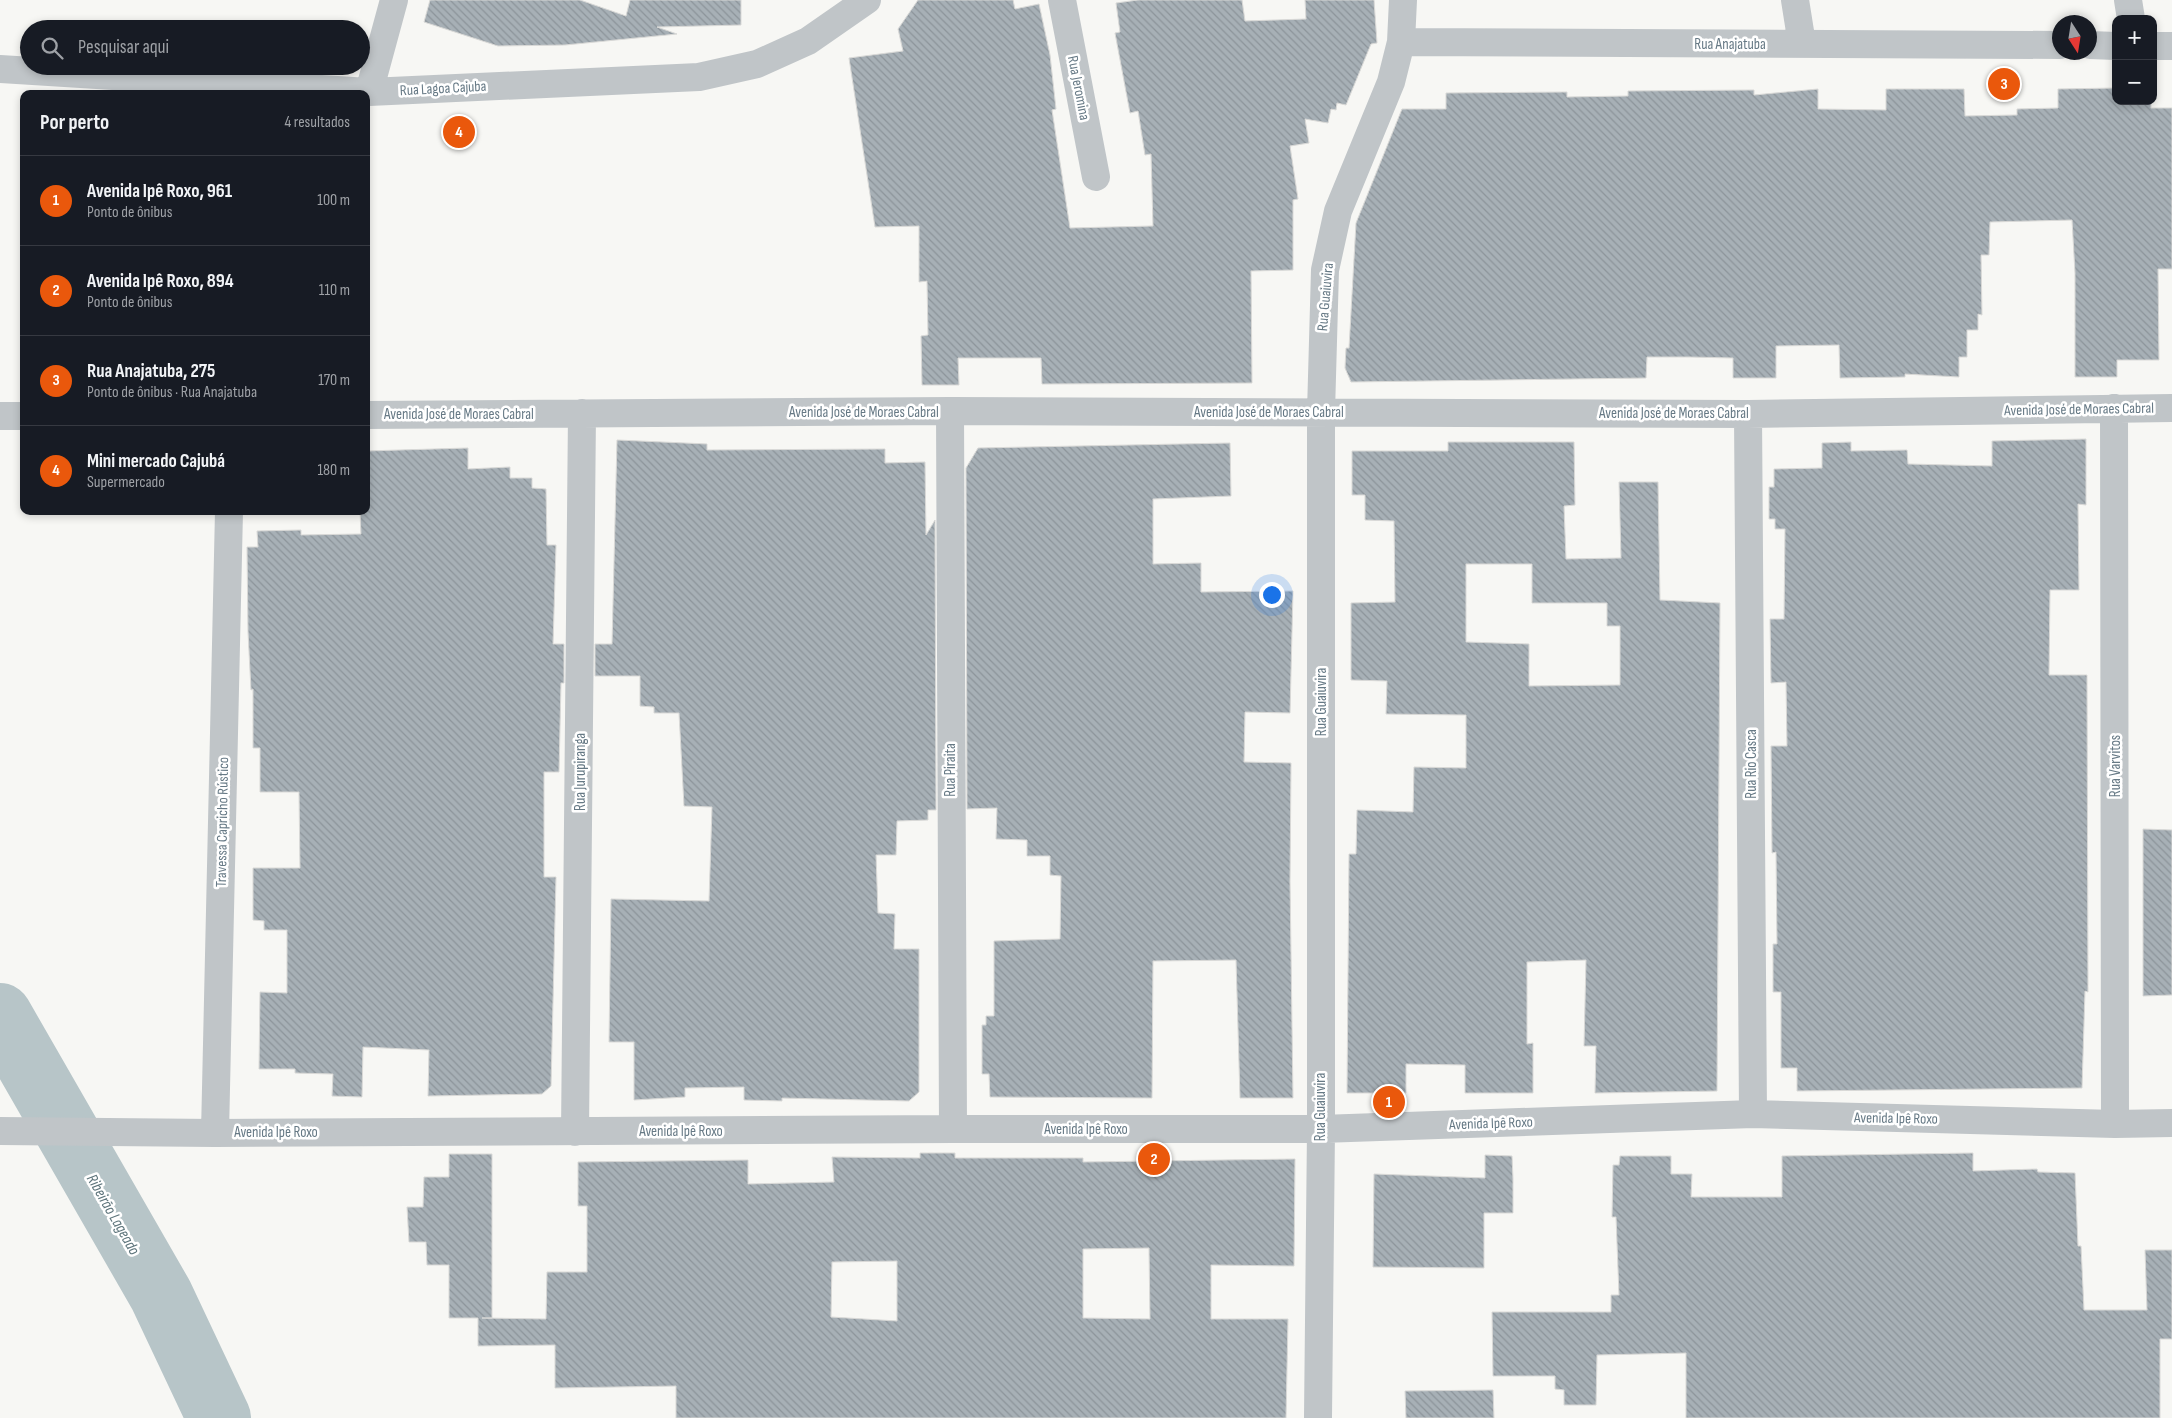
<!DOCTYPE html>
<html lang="pt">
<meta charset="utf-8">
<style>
:root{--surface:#171b24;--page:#20242c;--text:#f1f3f6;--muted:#9ea1a6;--line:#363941;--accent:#ea580c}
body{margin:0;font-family:"Sofia Sans Condensed",sans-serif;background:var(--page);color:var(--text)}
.controls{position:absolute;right:15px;top:15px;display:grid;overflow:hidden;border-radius:10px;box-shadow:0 2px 8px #0003}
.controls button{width:45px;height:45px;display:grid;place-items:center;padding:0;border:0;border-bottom:1px solid var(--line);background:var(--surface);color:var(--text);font:25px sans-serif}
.compass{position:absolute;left:2052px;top:15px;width:45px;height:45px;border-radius:50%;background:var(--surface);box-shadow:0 2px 8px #0003;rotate:168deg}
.you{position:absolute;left:1271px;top:594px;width:18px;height:18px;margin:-12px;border:4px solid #fff;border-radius:50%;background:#1a73e8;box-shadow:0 0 0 8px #1a73e833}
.badge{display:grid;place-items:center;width:32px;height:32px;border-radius:50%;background:var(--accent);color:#fff;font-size:16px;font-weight:700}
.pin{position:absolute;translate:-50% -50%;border:2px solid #fff;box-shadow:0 1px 5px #0006}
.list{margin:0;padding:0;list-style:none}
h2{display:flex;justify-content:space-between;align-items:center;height:65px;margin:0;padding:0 20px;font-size:21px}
h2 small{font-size:16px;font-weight:400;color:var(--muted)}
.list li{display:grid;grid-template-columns:32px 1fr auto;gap:15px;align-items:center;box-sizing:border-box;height:90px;padding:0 20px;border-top:1px solid var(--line)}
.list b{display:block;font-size:19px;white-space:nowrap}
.list p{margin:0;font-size:16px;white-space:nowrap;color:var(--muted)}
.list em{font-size:16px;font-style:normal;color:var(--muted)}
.icon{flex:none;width:28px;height:28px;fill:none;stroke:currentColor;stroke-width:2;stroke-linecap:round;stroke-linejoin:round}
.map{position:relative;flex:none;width:2172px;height:1418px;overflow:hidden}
.search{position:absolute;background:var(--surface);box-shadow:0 2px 8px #0003;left:20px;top:20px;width:350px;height:55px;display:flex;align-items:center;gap:12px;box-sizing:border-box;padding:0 18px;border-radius:28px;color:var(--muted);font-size:19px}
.panel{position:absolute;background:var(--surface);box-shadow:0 2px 8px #0003;left:20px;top:90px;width:350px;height:425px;border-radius:10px}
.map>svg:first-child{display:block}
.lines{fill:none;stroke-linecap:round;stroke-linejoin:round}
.river{stroke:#b7c5c8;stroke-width:64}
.building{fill:url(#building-back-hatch);stroke:#d9d9d7;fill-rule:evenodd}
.minor{stroke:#c0c5c8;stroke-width:28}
.labels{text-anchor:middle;stroke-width:5;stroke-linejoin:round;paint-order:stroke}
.street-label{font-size:15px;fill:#667985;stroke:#fff}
.water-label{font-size:16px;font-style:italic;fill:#5d747b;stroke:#fff}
</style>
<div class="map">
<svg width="2172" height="1418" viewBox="0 0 2172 1418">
<defs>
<pattern id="building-back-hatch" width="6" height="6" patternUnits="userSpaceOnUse" patternTransform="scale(1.25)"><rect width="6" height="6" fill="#a7b0b6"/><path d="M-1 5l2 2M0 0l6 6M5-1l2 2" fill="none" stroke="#8c949a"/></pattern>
</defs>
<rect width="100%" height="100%" fill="#f7f7f4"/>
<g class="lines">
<path class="river" d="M0 1015 161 1295 219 1418"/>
</g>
<path class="building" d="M430 0H580L626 16 630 0H741V25L657 27 677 34 565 45 498 46 424 22Z
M918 0H1013L1015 9 1039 4 1050 55 1056 109 1052 110 1070 228 1153 226 1151 154 1145 155 1138 111 1130 113 1115 33 1120 32 1116 3 1138 0H1242L1245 21 1306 19 1305 0H1374L1377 43 1371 44 1346 105 1337 103 1336 110 1331 109 1328 123 1305 119 1309 143 1290 146 1298 199 1293 200V270L1251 271 1252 383 1042 384 1041 358H958L959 385H922L921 336 928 335 927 281 919 282V226L875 227 849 58 903 51 898 29Z
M2116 88V101H2151V108H2172V269H2158L2159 360H2117V377H2075V273L2072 220 1990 222 1989 255H1981L1982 315 1978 314V330H1967V357H1959V377L1905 374V377L1840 378 1839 345 1776 346V378H1733V358L1690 357H1647L1646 378 1351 382 1345 368 1346 348H1349L1356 223 1402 109H1446V93L1567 92V97L1628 96V91L1754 90V95L1818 89V109L1886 110V89H1964L1965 116 2017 115V109L2058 108V89Z
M2086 439V505L2078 504 2079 590H2050L2049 675H2087L2088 992 2085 991 2082 1088 1797 1091V1068H1781V992H1773V944H1777L1776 852 1772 853 1771 746H1787L1786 682 1771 683 1770 619H1784L1785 529H1775V519H1769V487H1774V469L1822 468V443L1851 442V451L1907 450 1908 464 1992 466V441Z
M617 440 707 444V450L885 449V463L925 462 926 535 935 520 936 810H928V820L897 821 896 855H876L878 913 895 914 894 949H919V1092L909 1101 782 1098V1101L744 1100V1087L685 1088V1097L634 1100V1042H609L611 899 709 901 712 807 684 806 679 713H654V707L640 706V676H595V644H612Z
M1448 442H1574L1575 505 1564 506 1566 559 1621 558 1619 482H1658L1660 600 1720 603 1717 1091 1595 1093 1596 1046H1584L1586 960 1527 962V1044L1533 1043V1093H1465V1065L1406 1064V1093H1347L1349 854H1356L1357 810 1413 812 1414 767 1466 768V715L1386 714 1387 681 1351 680V603L1395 602 1394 521 1365 520V495H1352V451H1448ZM1466 564H1532V603H1607V626H1620V685L1529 686V644L1466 642Z
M1230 443 1231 496 1153 499V564L1201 563V592L1293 591 1290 713 1245 712 1244 762 1291 763 1290 881 1293 1098H1240L1236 960 1153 961 1152 1098 990 1097 989 1074H982V1025H986V1016H994V941L1060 939 1061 876 1050 875V856H1027V840L996 839 997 808 967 809 966 468 978 448Z
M468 448V469L510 467V478H532V488L546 489 547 545H556L553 644H564V683H561L559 772H544V877H556L551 1086 542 1094 428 1096 429 1050 363 1047 362 1097 332 1096 333 1074 295 1073V1069H259L260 992 287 993V930H264V921L253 920V868H300L299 792H260V748H253V689L251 690 248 632 247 547H258L257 531 301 530V535L361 534 360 511H366V451Z
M2143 829 2172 830V995L2143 996Z
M920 1153H955V1158H1083V1162L1295 1159 1294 1266 1211 1265V1319H1288L1286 1418H676V1386L555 1388V1345L478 1346V1318H449V1265H427L426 1242H409L407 1207H423L424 1177H449V1154H492V1318H482L546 1319 547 1272H587V1206H578V1162L748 1160V1184L834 1182 832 1157 920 1158ZM1149 1248 1150 1319 1083 1318V1249ZM897 1261V1321L831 1317 832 1262Z
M1973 1153V1171L2037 1169 2038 1172 2075 1173 2078 1246H2081L2084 1310H2147L2145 1250H2172V1339H2160V1418H1686V1353L1597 1355 1596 1405H1564V1390L1555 1389V1376H1493L1492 1312H1611V1295H1619L1616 1217H1612L1613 1165H1619L1620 1156H1671V1174H1692L1691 1197H1782V1156Z
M1485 1155 1512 1156 1513 1179V1213H1484V1268L1373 1267 1374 1174 1485 1178Z
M1493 1390 1494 1418H1406L1405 1391Z"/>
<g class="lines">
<path class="minor" d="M1062 0 1096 177
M1795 0 1802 44
M2128 0 2131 19
M1401 42 2060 45
M2090 45 2116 46
M2153 46H2172
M0 69 369 92 699 77 757 64 808 41 867 0
M369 92 394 0
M2114 408 2115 1124
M950 411 953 1129
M1748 414 1753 1114
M366 415 950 411 1748 414 2172 408
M0 416H24
M0 1131 215 1133 953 1129H1321L1753 1114 2115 1124 2172 1123
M575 1132 582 413
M215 1133 229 511
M1318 1418 1321 1129V412L1325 270 1338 211 1391 82 1401 42 1403 0"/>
</g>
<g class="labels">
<g class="street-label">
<text x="1730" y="49">Rua Anajatuba</text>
<text transform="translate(443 88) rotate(-3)" y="5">Rua Lagoa Cajuba</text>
<text transform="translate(1079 88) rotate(79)" y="5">Rua Jeromina</text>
<text transform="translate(1325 297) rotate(-85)" y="5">Rua Guaiuvira</text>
<text transform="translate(2079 409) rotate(-1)" y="5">Avenida José de Moraes Cabral</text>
<text x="864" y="417">Avenida José de Moraes Cabral</text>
<text x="1269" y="417">Avenida José de Moraes Cabral</text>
<text x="1674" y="418">Avenida José de Moraes Cabral</text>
<text x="459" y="419">Avenida José de Moraes Cabral</text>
<text transform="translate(1321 702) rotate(-90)" y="5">Rua Guaiuvira</text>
<text transform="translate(1751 764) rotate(-90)" y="5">Rua Rio Casca</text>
<text transform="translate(2115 766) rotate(-90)" y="5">Rua Varvitos</text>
<text transform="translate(950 770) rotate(-90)" y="5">Rua Piraita</text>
<text transform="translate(580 772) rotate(-90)" y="5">Rua Jurupiranga</text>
<text transform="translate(222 822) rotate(-89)" y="5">Travessa Capricho Rústico</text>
<text transform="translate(1320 1107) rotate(-90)" y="5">Rua Guaiuvira</text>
<text transform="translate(1896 1118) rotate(1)" y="5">Avenida Ipê Roxo</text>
<text transform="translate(1491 1123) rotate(-2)" y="5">Avenida Ipê Roxo</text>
<text x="1086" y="1134">Avenida Ipê Roxo</text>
<text x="681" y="1136">Avenida Ipê Roxo</text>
<text x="276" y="1137">Avenida Ipê Roxo</text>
</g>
<g class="water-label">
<text transform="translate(114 1214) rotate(60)" y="6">Ribeirão Lageado</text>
</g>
</g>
</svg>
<div class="controls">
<button>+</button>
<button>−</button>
</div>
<svg class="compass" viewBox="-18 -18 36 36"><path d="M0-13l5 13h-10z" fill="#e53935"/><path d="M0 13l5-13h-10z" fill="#9ea1a6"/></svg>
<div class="you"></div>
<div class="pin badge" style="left:1389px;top:1102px">1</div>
<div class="pin badge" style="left:1154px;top:1159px">2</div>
<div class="pin badge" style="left:2004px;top:84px">3</div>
<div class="pin badge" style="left:459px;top:132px">4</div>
<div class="search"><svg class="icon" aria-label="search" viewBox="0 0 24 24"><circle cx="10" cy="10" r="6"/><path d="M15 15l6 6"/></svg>Pesquisar aqui</div>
<section class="panel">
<h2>Por perto<small>4 resultados</small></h2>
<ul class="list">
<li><span class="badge">1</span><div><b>Avenida Ipê Roxo, 961</b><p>Ponto de ônibus</p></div><em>100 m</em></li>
<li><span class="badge">2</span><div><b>Avenida Ipê Roxo, 894</b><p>Ponto de ônibus</p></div><em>110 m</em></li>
<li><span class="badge">3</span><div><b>Rua Anajatuba, 275</b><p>Ponto de ônibus · Rua Anajatuba</p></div><em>170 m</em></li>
<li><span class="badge">4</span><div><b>Mini mercado Cajubá</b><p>Supermercado</p></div><em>180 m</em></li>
</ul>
</section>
</div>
